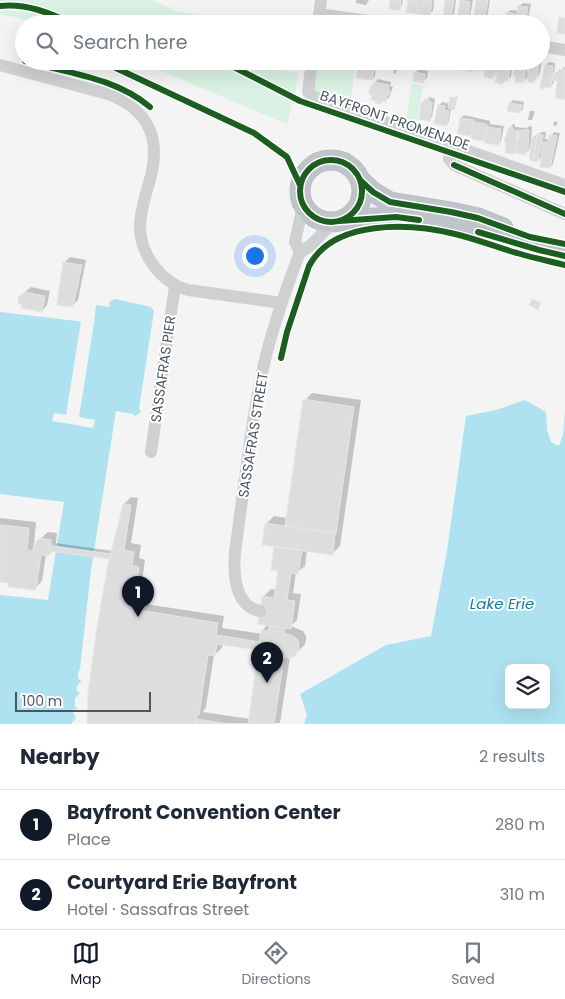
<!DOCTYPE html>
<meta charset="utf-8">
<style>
:root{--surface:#fff;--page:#f6f6f7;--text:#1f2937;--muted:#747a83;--line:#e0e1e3;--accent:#111827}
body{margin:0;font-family:Poppins,sans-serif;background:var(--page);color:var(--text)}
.controls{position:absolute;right:15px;bottom:15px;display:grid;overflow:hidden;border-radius:8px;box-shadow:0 5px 20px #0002}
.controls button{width:45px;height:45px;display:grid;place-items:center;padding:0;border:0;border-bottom:1px solid var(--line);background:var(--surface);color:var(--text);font:25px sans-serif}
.scale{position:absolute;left:15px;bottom:12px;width:136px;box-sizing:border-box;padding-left:5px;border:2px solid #4a5661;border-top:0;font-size:14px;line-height:18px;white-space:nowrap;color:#4a5661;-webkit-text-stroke:4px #fff;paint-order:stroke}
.you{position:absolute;left:254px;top:255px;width:18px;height:18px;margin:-12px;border:4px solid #fff;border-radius:50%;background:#1a73e8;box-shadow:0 0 0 8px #1a73e833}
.badge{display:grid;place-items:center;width:32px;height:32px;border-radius:50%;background:var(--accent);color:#fff;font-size:16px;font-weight:700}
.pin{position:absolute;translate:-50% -41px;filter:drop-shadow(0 1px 2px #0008)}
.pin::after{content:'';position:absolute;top:26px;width:18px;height:15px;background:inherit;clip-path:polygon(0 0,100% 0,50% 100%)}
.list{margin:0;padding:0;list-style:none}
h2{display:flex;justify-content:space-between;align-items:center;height:65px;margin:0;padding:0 20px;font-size:21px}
h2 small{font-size:16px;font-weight:400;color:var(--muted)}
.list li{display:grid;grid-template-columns:32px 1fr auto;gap:15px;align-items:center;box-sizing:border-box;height:70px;padding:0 20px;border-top:1px solid var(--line)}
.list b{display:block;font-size:19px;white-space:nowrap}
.list p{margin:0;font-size:16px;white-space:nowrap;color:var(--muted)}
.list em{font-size:16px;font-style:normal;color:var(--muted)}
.icon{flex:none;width:28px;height:28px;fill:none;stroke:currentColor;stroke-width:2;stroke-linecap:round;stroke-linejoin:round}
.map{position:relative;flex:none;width:565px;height:724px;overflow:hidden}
.search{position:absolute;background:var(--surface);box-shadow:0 5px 20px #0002;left:15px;right:15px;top:15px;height:55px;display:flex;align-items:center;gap:12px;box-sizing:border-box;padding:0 18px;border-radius:28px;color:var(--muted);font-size:19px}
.sheet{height:205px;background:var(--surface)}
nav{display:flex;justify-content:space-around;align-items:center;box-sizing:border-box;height:70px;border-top:1px solid var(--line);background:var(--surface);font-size:14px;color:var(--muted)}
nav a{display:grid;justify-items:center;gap:2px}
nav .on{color:var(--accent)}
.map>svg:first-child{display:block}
.green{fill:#d9f2e3}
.water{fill:#aee2f0;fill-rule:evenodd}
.pier{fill:#f4f4f4}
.shadow{fill:#0003;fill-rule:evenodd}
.building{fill:#ddddde;stroke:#e5e6e7}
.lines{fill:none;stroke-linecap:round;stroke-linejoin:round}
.highway-casing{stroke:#b9bec3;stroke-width:21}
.minor{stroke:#ced0d2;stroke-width:12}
.highway{stroke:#bec4c9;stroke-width:19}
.cycleway-casing{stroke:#fff;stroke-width:9}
.cycleway{stroke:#1b5e20;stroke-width:6}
.labels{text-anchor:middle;stroke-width:4;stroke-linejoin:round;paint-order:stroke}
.street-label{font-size:14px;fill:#4a5661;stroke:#fff}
.water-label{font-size:15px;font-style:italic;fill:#0c7c9b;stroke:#fff}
</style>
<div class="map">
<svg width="565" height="724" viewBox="0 0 565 724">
<rect width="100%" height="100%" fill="#f4f4f4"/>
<path class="green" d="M0 0H154L175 11 221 18 226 24H45L0 14Z
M137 61H271L282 67 285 71 298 73 295 95 287 124Z
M317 61H356L350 104 315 91 313 87Z
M412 83 423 86 416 128 405 124Z"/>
<path class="water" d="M116 299 151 307 154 311 139 409 141 412 135 416 133 414 116 411 91 570 80 669C77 674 77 679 82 682L79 683 76 688 78 692 80 693 75 698V706L78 708 73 710V712L76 718 71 724H0V595L48 600 64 502 0 494V312L94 323 96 305 109 307 110 301Z
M525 400 546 412 547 430 551 442 559 446 563 435 565 411V724H304L307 715 300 694 386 645 431 636 447 551 466 416 496 410ZM509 668H546V705H509Z"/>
<path class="pier" d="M81 321 94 323 79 417 95 420 93 428 52 421 54 413 66 415Z"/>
<path class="shadow" d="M356 0H369L366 5 356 3Z
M392 0H403L402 5 399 9Z
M409 0H434L433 11 429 14 421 8 416 12Z
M446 0H456L454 14 450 17Z
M462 0H473L470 16 467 19Z
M477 0H490L487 18 484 22Z
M523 3 531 4 527 24H505L507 13 510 10 519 11V6Z
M542 58 540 73 537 78 534 81 529 76 524 81 517 61H528L527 72 529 73 531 61H541Z
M452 61H499L498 69 502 65 503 61H513L511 77 501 84 499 70 492 77 485 70 476 69 477 65 472 70 463 65 460 69Z
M549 62 555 63 554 74 565 67V98L559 80 554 79 553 84 550 87H542L546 65Z
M362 64 376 66 375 76 372 79 359 67Z
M419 69 428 71 427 78 424 81 415 73Z
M394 70H397L395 74 393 73Z
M378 79 391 82 390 86 393 87 389 98 380 103 371 87Z
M429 97 435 99 432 117 429 120 424 101Z
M452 97H457L455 107 451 108 449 121 446 124 439 106 442 102 450 104Z
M513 100 524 102 523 109 520 112 510 103Z
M530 111H535L532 120H528Z
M464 115 490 121V124L504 126 501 141 498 144 473 135 459 133 461 118Z
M555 121 558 122 556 126 553 125Z
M513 124 515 125V127L527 128 529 126 532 127 531 143 529 150 525 154 516 150 513 153 510 128ZM518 128 520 140H516Z
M542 132H546L545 139 550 140 551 136 554 132 560 133 553 164 550 167 543 155 538 161 533 137Z
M70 257 86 260 78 300 73 305 65 262Z
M31 287 50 291 47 305 42 311 23 303 20 296Z
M312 393 361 400 340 546 333 553 307 550 305 566 296 573 293 593 301 594 297 620 291 626 303 631 306 636V640L305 644 294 656 290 657 280 723 89 724 111 558 53 550 49 555H46L42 581 35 588 10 582 2 581 0 583V518L36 522 34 544 48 532 57 533 56 543 113 551 124 504 131 497 138 498 131 543 141 545 139 558 145 560 139 603 224 616 222 628 262 634V631L268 624 264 596 271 589 277 590 279 570 275 545 263 544 267 523 274 516 288 518 305 400ZM223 644 260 649 250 719 203 712 206 707 214 655 222 648Z"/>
<path class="building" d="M390 0H401L400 10 389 9Z
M408 0H419L417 14 406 12Z
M421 0H432L430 16 418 14Z
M445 0H454L451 18 443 17Z
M460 0 470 2 468 21 457 19Z
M476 0H488L484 23 473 21Z
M518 6 528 7 525 24H515Z
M506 12 515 14 514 24H504Z
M559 17 565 18V34L557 33Z
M451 61H462L460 70 450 68Z
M463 61H474L472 72 461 70Z
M476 61H485L483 71 475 70Z
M486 61H497L495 76 493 75V79L484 77Z
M501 61H511L508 81 502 80V85L495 82 498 68H500Z
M515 61 526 62 524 82 515 83 516 78 513 75Z
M530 61H539L537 78H535L534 83 527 81Z
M545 65 553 66 551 88 544 87V89L540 88Z
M358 66 374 69 372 80 356 78Z
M559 69 565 70V100L555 98 557 81 552 80 553 73 558 74Z
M414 72 425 74 424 83 413 81Z
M374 82 389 85 388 90H390L389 95H387L386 102 381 101V104L375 103 376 101 371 100 372 95 369 94 370 86 373 87Z
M450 97 456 98 454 110 448 108Z
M425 99H429V102H432L430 122 419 119 421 104Z
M509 103 522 105 520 113 507 111Z
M438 105 445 106 444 110 449 111 447 126 434 124Z
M460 118 474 120 471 136 457 134Z
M473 122 487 124 485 141 471 139Z
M487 127 501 129 499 145 484 143Z
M509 127 513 128 512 130 518 131 514 154 505 153 506 142H504Z
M524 129 529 130 528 150 527 149 526 155 515 153 520 130 524 131Z
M537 134 543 135 538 162 533 161Z
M549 135 557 136 550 168 540 167 543 142 548 143Z
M532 137 537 138 533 161H530L531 158H529Z
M63 262 82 265 73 307 57 305Z
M24 292 45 296 42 312 21 308 22 304H18L19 296H23Z
M532 299 541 303 538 310 529 305Z
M303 399 354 407 336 533 285 526Z
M123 504 131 505 124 550 134 552 132 565 139 567 133 609 218 623 216 635 260 642 258 650 217 644 215 656 208 655 199 715H197L196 724H87L88 692 97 627 108 565Z
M265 523 335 533 333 555 262 545Z
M0 525 29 528 27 550 33 551 34 542 39 543 40 538 51 540 49 556 41 555 36 590 8 587V583L0 582Z
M51 546H54L111 554 110 559 50 551Z
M274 546 302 550 298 574 291 573 287 600 295 601 291 629 258 624 262 596 274 598 278 571 271 570Z
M269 626 285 628 284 633 293 636 298 640 299 650 294 657 288 658V657H284L274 724H248L261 630 268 631Z
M197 719 230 724H196Z"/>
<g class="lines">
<g class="highway-casing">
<path id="highway" d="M300 191a31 31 0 1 1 62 0a31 31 0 1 1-62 0Z
M360 180 373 192 390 202 451 212 478 218 503 228
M339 221C358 220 378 216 397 218 455 221 509 244 565 256"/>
</g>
<path class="minor" d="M319 14 389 24
M318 24 321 0
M541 46 565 50
M312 61 308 92 314 97 565 185
M0 65 108 94C144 108 160 132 152 171 148 190 140 208 140 227 140 241 146 256 154 266 163 278 173 286 188 290L282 303
M450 145 449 159 454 165 565 214
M300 252C315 246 322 231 335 221
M151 452 175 286
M260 611C235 607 233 573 235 552 244 490 250 426 264 364 273 326 286 289 300 252L295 242 303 205"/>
<use href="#highway" class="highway"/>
<g class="cycleway-casing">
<path id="cycleway" d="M0 6C26 3 50 13 73 24
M25 61C68 73 116 78 150 107
M101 61 254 133 287 157 300 185
M222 61 300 101 565 192
M300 191a31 31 0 1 1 62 0a31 31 0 1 1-62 0Z
M454 165 565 214
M360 180 373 192 390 202 451 212 478 218 530 237 565 244
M339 221 396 217 419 220
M478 232 539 250 565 256
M281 358 287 332 309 266C334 219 410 223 455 234 476 239 496 247 517 253 533 258 549 261 565 265"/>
</g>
<use href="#cycleway" class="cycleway"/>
</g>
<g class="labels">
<g class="street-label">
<text transform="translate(395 120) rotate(19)" y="5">BAYFRONT PROMENADE</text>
<text transform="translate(163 369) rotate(-82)" y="5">SASSAFRAS PIER</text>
<text transform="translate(253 435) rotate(-81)" y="5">SASSAFRAS STREET</text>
</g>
<g class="water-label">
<text x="502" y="609">Lake Erie</text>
</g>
</g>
</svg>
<div class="controls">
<button><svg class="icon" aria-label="layers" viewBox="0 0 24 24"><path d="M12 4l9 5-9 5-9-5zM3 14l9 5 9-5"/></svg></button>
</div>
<div class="scale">100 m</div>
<div class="you"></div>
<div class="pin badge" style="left:138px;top:617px">1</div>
<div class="pin badge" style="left:267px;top:683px">2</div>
<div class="search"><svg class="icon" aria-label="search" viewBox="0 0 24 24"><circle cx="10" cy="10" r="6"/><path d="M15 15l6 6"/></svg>Search here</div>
</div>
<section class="sheet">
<h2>Nearby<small>2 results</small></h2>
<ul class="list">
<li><span class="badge">1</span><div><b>Bayfront Convention Center</b><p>Place</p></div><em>280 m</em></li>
<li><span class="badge">2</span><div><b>Courtyard Erie Bayfront</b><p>Hotel · Sassafras Street</p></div><em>310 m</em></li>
</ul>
</section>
<nav>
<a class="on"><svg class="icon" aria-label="map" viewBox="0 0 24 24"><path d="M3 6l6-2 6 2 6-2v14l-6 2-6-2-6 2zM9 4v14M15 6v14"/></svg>Map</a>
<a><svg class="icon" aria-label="directions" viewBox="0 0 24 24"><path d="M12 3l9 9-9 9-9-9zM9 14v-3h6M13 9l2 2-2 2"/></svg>Directions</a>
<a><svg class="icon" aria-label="saved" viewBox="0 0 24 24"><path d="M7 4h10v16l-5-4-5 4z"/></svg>Saved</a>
</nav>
